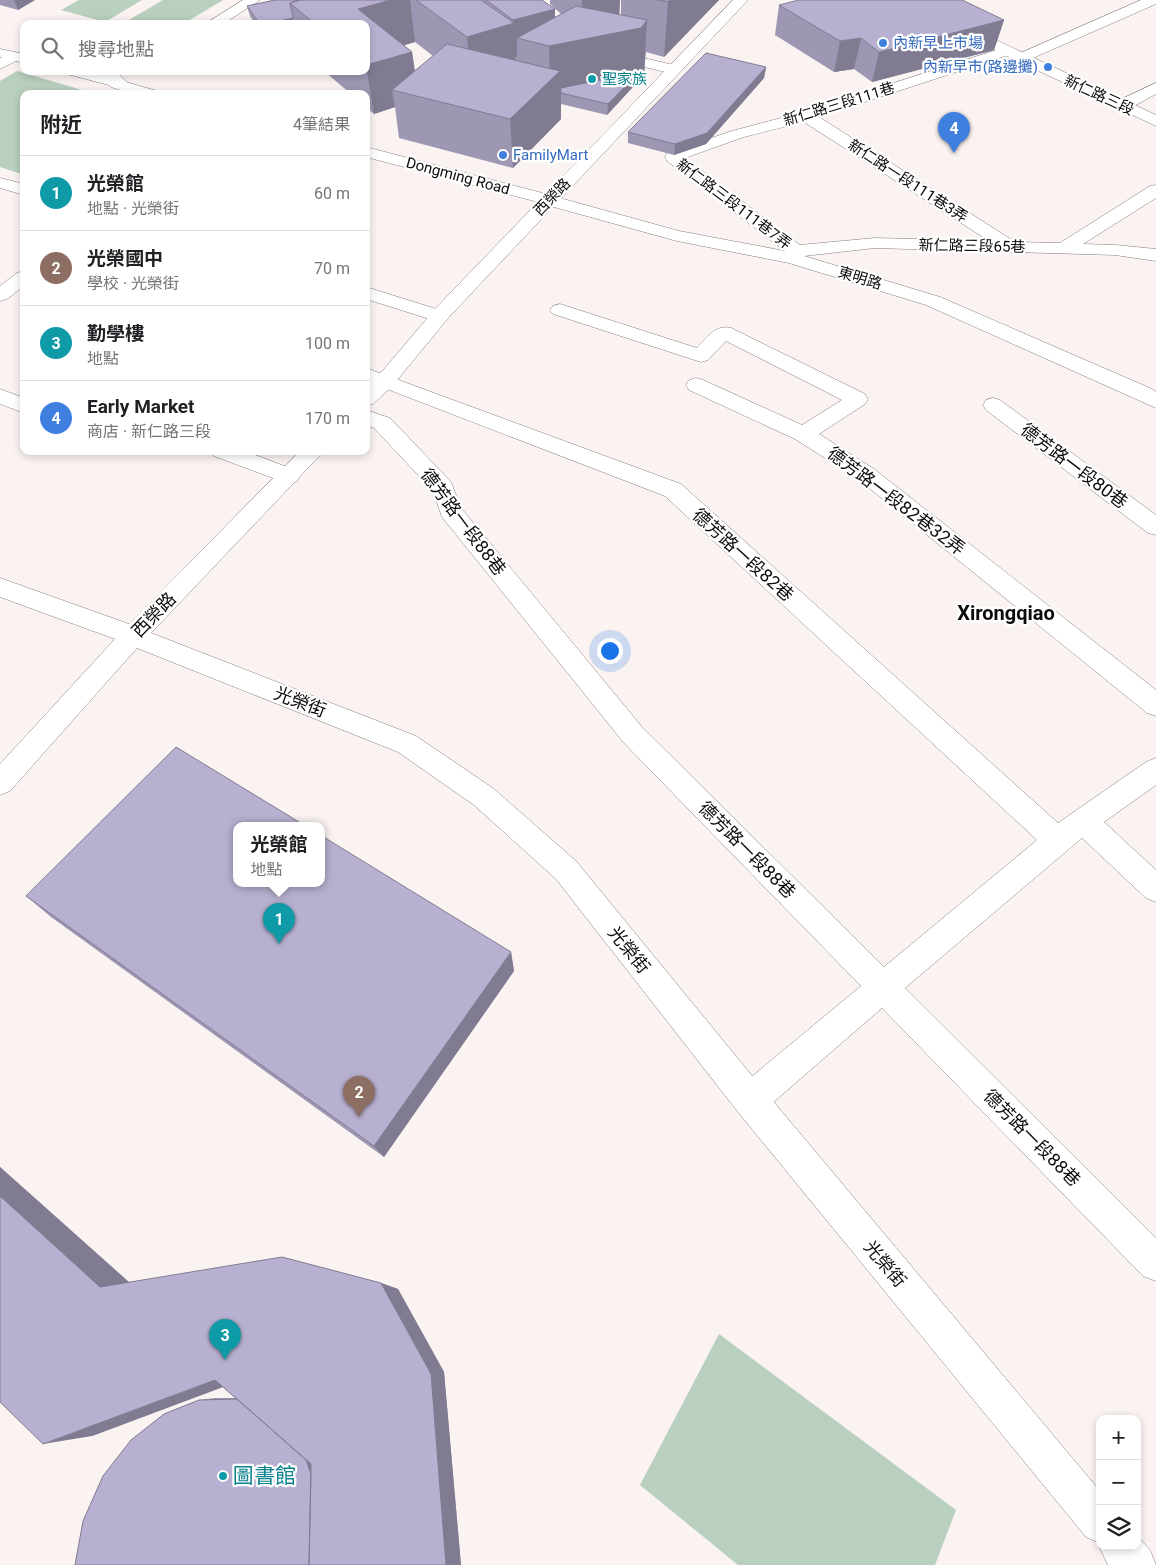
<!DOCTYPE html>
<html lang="zh-TW">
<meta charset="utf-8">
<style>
:root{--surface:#fff;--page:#f6f6f6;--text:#202124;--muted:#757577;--line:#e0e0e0;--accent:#2563eb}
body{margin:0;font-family:Roboto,"Noto Sans TC",sans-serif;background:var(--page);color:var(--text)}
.controls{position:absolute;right:15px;bottom:15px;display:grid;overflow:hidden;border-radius:10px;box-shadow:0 2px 8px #0003}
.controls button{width:45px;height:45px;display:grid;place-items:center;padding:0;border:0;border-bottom:1px solid var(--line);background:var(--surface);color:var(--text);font:25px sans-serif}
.you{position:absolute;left:609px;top:650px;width:18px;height:18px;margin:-12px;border:4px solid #fff;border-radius:50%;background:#1a73e8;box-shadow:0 0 0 8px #1a73e833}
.badge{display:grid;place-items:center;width:32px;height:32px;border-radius:50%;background:var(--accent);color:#fff;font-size:16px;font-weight:700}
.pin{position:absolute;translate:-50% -41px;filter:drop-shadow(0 1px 2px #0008)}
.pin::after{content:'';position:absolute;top:26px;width:18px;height:15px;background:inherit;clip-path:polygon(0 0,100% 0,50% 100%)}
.popup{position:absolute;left:233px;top:822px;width:92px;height:65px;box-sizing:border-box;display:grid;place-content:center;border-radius:10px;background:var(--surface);filter:drop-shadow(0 1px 4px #0005);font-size:16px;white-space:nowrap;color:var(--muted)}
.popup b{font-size:19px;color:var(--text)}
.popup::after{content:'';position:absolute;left:50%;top:100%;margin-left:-10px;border:10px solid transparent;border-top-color:var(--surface)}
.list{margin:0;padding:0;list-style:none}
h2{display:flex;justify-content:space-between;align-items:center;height:65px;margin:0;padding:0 20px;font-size:21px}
h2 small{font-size:16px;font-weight:400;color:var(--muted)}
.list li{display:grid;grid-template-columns:32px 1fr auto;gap:15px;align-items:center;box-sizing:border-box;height:75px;padding:0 20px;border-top:1px solid var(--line)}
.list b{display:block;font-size:19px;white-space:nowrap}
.list p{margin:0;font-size:16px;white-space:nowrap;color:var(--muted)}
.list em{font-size:16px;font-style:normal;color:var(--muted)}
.icon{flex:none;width:28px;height:28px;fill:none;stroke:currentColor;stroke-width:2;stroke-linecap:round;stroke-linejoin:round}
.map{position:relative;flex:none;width:1156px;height:1565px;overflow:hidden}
.search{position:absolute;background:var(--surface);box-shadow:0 2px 8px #0003;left:20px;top:20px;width:350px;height:55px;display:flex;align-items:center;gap:12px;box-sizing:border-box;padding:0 18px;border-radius:10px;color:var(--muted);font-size:19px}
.panel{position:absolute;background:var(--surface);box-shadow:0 2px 8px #0003;left:20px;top:90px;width:350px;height:365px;border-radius:10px}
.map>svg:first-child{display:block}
.green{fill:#b9cfbf}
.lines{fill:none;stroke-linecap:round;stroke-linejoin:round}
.lane-casing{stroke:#857f7c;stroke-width:1}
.street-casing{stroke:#857f7c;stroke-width:1}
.lane{fill:#fff;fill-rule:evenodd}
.street{fill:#fff;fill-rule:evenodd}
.wall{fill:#9e97b3;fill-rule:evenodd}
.shaded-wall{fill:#817b92}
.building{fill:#b8b0d0;stroke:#817b92}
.shop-dot{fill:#3f7fe0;stroke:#fff;stroke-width:2}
.culture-dot{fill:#0f9aa8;stroke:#fff;stroke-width:2}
.labels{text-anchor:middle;stroke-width:4.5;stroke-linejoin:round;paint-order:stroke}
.far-shop-label{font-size:15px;fill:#366cbe;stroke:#fff;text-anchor:start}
.far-culture-label{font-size:15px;fill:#0d838f;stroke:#fff;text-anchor:start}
.far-street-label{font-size:15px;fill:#0e0c0b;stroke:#fff}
.street-label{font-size:18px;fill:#0e0c0b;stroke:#fff}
.quarter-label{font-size:20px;font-weight:bold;fill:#0e0c0b;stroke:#fff}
.near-culture-label{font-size:21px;fill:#0d838f;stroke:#fff;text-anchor:start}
</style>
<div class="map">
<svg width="1156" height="1565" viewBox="0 0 1156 1565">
<rect width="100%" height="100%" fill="#faf3f1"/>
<path class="green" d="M79 0H142L105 22 61 10Z
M163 0H223L183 24H122Z
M17 71 96 94H24V175L0 167V81Z
M719 1334 956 1510 935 1565H738L640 1485Z"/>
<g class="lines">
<g class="lane-casing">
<path id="lane" d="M243 0H260L223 24H205Z
M1141 0H1156V4L1026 61H1016L1014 58 1016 55Z
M1006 47 1011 48 1013 51 1011 54 819 117 1015 242 1060 243 1150 186 1156 185V198L1083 244 1115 245 1156 249V261L1115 255 875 248 804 256 940 297 1152 389 1156 392V408L926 305 789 263 677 241 543 204 540 200 543 196 549 195 679 231 785 251 667 161 665 157 667 153 732 131 800 113ZM804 122 989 241 875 238 800 245 685 158 744 137Z
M609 50 678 66 681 69 678 72 673 74 604 57 602 54 604 51Z
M13 53 18 54 20 57 18 60 0 69V58Z
M104 71H124L120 75 127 83 124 86H114L102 73Z
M1156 83V94C1144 100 1129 112 1115 108L1113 105 1115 102Z
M0 178 24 184V195L0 188Z
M24 271V286L7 299 0 301V286L17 273Z
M366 287 446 312 449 316 446 320 439 322 366 299Z
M560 304 697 348C707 338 715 324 731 328L865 394 868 399 865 404 819 434 874 469 1156 690V716L1147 713 858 479 795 439 689 390 686 385 689 380 696 378 703 380 802 425 842 400 726 341 708 360 701 362 553 314 550 310 553 306Z
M366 368 681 484 1058 823 1146 762 1156 758V785L1104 822 1156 870V902L1146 898 1082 838 905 988 1156 1238V1281L1143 1276 882 1008 762 1112 750 1116 738 1112 734 1100 738 1088 861 986 624 743 442 517 433 491 374 428 366 425V410L390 418 451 482 461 508 642 727 884 967 1037 840 665 496 366 381Z
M0 389 24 398V413L0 404Z
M993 398 1000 400 1156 515V535L1148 533 986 410 983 405 986 400Z
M211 451H245L297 471 300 476 297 481 289 484 214 456Z"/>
</g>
<g class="street-casing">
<path id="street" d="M733 0H748L450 316 393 385 373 404 366 406V387L379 375 436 308 538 202 366 157V147L546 194Z
M903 0H917L919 4 1156 115V126L909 10Z
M0 49 24 54V63L0 57Z
M65 71H91L124 80 126 82 157 91 159 94H133L111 87 109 85 67 74Z
M300 451H324L151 633 416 736 494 789 576 861 762 1088 1100 1491V1543L1086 1537 738 1112 556 879 474 805 398 752 137 648 10 791 0 795V764L115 639 0 597V578L129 624Z
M1137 1536 1150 1550 1156 1565H1108L1099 1546 1100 1543V1546H1137Z"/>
</g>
<use href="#lane" class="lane"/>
<use href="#street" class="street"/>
</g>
<path class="wall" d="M0 0H35L18 10 0 5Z
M275 0H542L555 17 561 14 550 4V0H620L619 15H621V0H719L664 57 646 52 644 75 607 115 561 104V119L513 168 399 138 395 107 374 114 366 107V94H351L324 71H366V24H255L250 16 247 6ZM415 42 433 56 415 71 412 52 404 45Z
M779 5 1004 20 994 50 872 82 854 69 834 72 775 35Z
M766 67 764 78 706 144 674 155 628 143V132Z
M26 896 511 952 514 971 384 1157 51 917Z
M0 1167 129 1282 381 1283 398 1289 444 1372 461 1565 199 1400 215 1398H235L223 1387 92 1436 0 1402Z"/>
<path class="shaded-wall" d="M14 0H35L18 10Z
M332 0H410L415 42 366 57Z
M582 0H620L619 23 582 32Z
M670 0H719L664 57 668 2Z
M555 9V45L647 20 644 75 607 115 608 104 561 93V119L513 168 510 119 550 80 549 46 517 38V57L515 58 516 71 471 85 467 37 513 23V20Z
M293 18 294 24H267Z
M1004 20 994 50 872 82 879 52Z
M861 38 854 69 834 72 840 41Z
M412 52 418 96 392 90 395 107 374 114 366 65Z
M766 67 764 78 706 144 674 155 675 144Z
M511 952 514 971 384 1157 374 1146Z
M0 1167 141 1293 100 1287 0 1196Z
M381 1283 398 1289 444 1372 461 1565H446Z
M247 1378 92 1436 43 1444 215 1380Z
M312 1442 329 1531 301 1446Z"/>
<path class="building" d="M275 0H300L290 3 293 18 267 24H260L247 6Z
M300 0H391L358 9 412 52 366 65V24H315L290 3Z
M416 0H481L514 23 467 37Z
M486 0H542L555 9 513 20Z
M657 0H670L668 2Z
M799 0H962L1004 20 879 52 861 38 840 41 779 5Z
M576 6 647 20 641 28 549 46 517 38Z
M447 44 560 71 510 119 392 90Z
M706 53 766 67 707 133 675 144 628 132Z
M639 72 608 104 561 93V88Z
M176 747 304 825H236V883H322V836L511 952 374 1146 26 896Z
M0 1196 100 1287 282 1257 381 1283 431 1374 446 1565H309L311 1464 215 1380 43 1444 0 1402Z
M237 1399 306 1460 311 1474 309 1565H75L83 1521 103 1476 131 1440 164 1414 199 1400Z"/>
<g class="shop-dot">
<circle cx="883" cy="43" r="5"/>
<circle cx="1048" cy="67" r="5"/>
<circle cx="503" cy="155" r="5"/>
</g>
<g class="culture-dot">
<circle cx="592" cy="79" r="5"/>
<circle cx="223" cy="1476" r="5"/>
</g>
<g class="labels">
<g class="far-shop-label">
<text x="893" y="48">內新早上市場</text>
<text x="1038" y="72" text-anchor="end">內新早市(路邊攤)</text>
<text x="513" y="160">FamilyMart</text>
</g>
<g class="far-culture-label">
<text x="602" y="84">聖家族</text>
</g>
<g class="far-street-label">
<text transform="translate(1099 95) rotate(25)" y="5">新仁路三段</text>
<text transform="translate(839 104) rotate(-17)" y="5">新仁路三段111巷</text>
<text transform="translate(458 176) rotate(15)" y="5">Dongming Road</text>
<text transform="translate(908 181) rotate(33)" y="5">新仁路一段111巷3弄</text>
<text transform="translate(552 197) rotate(-46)" y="5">西榮路</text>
<text transform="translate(734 204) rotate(37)" y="5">新仁路三段111巷7弄</text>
<text transform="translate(972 246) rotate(1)" y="5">新仁路三段65巷</text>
<text transform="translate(860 278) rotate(17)" y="5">東明路</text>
</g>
<g class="street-label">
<text transform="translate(1074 466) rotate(37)" y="6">德芳路一段80巷</text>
<text transform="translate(896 501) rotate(37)" y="6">德芳路一段82巷32弄</text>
<text transform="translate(463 522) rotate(53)" y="6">德芳路一段88巷</text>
<text transform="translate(743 555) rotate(42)" y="6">德芳路一段82巷</text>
<text transform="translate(154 615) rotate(-46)" y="6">西榮路</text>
<text transform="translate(300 702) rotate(21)" y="6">光榮街</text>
<text transform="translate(747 850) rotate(45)" y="6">德芳路一段88巷</text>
<text transform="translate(629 950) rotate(51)" y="6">光榮街</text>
<text transform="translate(1032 1138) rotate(45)" y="6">德芳路一段88巷</text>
<text transform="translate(885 1264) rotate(50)" y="6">光榮街</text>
</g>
<g class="quarter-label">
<text x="1006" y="620">Xirongqiao</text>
</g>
<g class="near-culture-label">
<text x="233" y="1483">圖書館</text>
</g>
</g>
</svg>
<div class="controls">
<button>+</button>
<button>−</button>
<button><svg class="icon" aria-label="layers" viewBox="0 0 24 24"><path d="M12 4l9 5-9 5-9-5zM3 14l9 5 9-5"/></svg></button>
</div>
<div class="you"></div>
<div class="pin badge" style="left:279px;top:944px;background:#0f9aa8">1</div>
<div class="popup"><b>光榮館</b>地點</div>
<div class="pin badge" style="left:359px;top:1117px;background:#8d6e63">2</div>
<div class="pin badge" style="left:225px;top:1360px;background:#0f9aa8">3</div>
<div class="pin badge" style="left:954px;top:153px;background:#3f7fe0">4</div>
<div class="search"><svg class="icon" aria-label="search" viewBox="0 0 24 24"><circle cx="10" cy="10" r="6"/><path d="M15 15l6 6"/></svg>搜尋地點</div>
<section class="panel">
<h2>附近<small>4筆結果</small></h2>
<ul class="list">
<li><span class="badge" style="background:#0f9aa8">1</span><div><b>光榮館</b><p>地點 · 光榮街</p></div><em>60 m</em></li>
<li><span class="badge" style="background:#8d6e63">2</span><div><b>光榮國中</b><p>學校 · 光榮街</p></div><em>70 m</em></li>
<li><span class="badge" style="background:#0f9aa8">3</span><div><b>勤學樓</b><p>地點</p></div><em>100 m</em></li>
<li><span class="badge" style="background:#3f7fe0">4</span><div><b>Early Market</b><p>商店 · 新仁路三段</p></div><em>170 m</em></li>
</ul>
</section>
</div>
